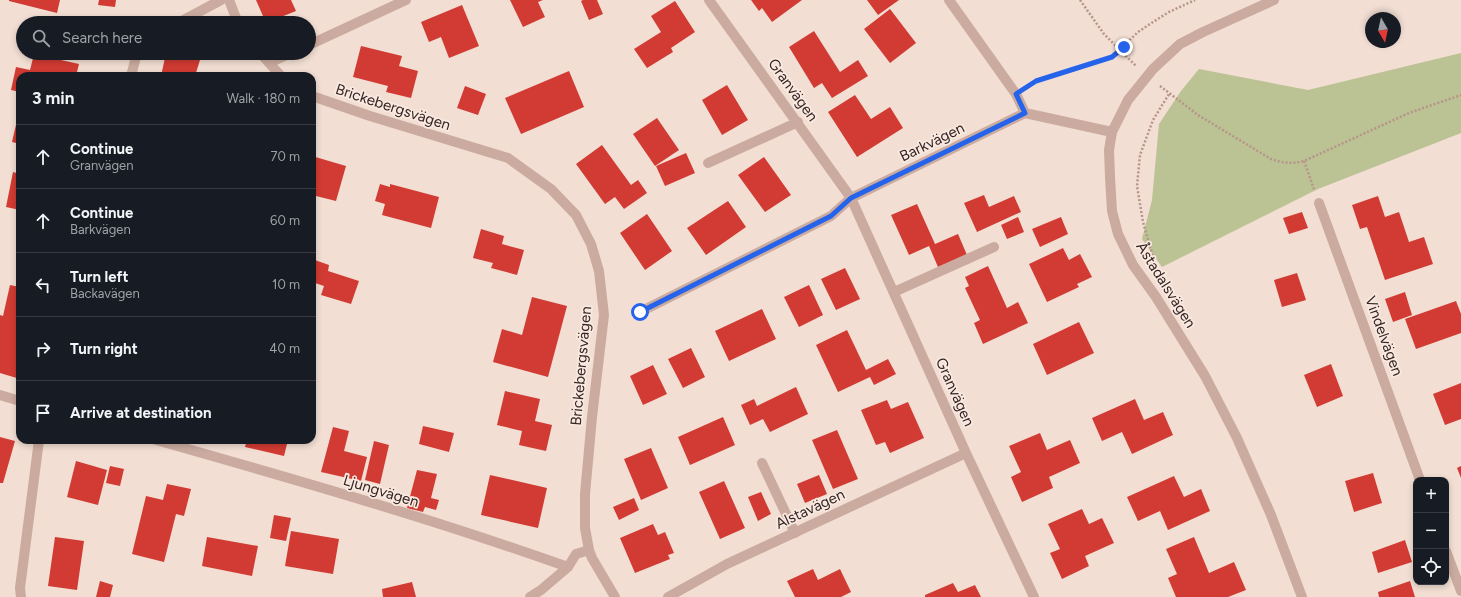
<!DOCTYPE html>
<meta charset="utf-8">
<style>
:root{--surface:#171b24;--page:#20242c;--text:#f1f3f6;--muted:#9ea1a6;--line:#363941}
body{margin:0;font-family:Figtree,sans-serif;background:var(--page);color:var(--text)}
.controls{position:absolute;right:12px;bottom:12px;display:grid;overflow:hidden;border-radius:8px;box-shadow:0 2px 6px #0003}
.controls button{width:36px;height:36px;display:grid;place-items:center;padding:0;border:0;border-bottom:1px solid var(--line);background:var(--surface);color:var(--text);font:20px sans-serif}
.compass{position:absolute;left:1365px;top:12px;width:36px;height:36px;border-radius:50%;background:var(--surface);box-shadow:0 2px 6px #0003;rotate:171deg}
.stop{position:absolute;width:12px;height:12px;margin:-9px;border:3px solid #2563eb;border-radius:50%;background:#fff}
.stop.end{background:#2563eb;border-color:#fff;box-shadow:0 1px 4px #0008}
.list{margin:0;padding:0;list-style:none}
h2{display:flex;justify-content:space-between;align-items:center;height:52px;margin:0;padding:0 16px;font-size:17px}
h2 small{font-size:13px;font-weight:400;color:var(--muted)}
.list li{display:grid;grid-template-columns:26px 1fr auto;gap:12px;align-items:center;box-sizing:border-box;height:64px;padding:0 16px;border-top:1px solid var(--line)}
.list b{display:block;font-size:15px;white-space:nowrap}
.list p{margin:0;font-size:13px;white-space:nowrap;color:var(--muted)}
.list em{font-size:13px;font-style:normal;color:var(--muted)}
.icon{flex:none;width:22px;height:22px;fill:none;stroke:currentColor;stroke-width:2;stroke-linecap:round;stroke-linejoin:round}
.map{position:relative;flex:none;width:1461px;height:597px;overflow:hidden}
.search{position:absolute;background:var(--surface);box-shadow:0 2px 6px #0003;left:16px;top:16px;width:300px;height:44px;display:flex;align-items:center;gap:10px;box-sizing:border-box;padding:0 14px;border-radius:22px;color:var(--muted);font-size:15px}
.panel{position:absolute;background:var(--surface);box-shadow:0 2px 6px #0003;left:16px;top:72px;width:300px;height:372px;border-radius:12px}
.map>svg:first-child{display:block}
.green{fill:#bbc293}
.building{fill:#d13b33}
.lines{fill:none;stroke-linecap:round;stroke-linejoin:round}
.path{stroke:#b79489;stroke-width:2.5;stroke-dasharray:2 2;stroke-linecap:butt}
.lane{stroke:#cbab9f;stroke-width:10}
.street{stroke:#cbab9f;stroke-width:10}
.route{stroke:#2563eb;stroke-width:5}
.labels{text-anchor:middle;stroke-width:3.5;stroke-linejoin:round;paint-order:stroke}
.street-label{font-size:15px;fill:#332523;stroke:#fae9e0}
</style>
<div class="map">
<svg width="1461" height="597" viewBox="0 0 1461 597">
<rect width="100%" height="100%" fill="#f2ded3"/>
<path class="green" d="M1461 53V133L1318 189 1162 267 1142 239 1152 200 1159 124 1181 91 1199 69 1308 90Z"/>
<path class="building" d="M9 0H60L57 13 9 1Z
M99 0H116L115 7 98 5Z
M256 0H291L296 11 266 23Z
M510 0H543L538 2 545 17 523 27Z
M583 0H597L603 14 589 20 581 1Z
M751 0H802L772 22 762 8 759 11Z
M867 0H899L878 15Z
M675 1 695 32 671 48 673 52 647 68 634 49 661 32 651 16Z
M462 5 479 46 449 58 441 37 429 42 421 22Z
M890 9 916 43 890 63 864 29Z
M814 31 840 72 858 60 868 76 832 98 822 83 814 88 789 47Z
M361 46 402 56 399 66 418 71 411 98 386 92 388 86 353 77Z
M166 53H173L200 60 195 76H161Z
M34 54 79 64 76 76H20V92L11 90 16 67 30 70Z
M569 71 584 107 521 134 505 98Z
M727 85 748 120 722 135 702 100Z
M465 86 486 94 478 115 457 108Z
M855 95 871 119 890 107 903 128 857 157 828 112Z
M19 112H20V144L12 142Z
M657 118 679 150 655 166 633 134Z
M602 145 631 185 638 180 647 193 624 209 615 197 605 204 576 164Z
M686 153 695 173 665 186 656 166Z
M312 156 346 166 336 201 312 195Z
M764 157 791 195 765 212 738 175Z
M13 172 20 174V210L6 207Z
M380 184 390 187V184L439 197 431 228 382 215 385 204 375 201Z
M984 195 989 207 1014 196 1021 212 977 232 964 203Z
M1378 196 1385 217 1399 212 1409 242 1424 237 1433 264 1385 280 1367 227 1360 229 1352 205Z
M728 201 746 227 706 255 687 228Z
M917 204 935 244 958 234 967 255 938 267 929 246 909 255 891 215Z
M1302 212 1308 228 1289 234 1283 218Z
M647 214 672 251 645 270 620 233Z
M1018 217 1024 232 1007 239 1001 225Z
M1061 217 1068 234 1040 247 1032 229Z
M481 229 504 236 502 244 524 250 517 275 491 268 493 263 473 258Z
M1063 248 1069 260 1080 254 1092 277 1077 284 1079 287 1047 302 1029 264Z
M312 259 329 265 328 271 359 281 351 304 321 295 324 286 312 282Z
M988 266 1007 308 1018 302 1028 323 983 344 974 323 980 320 965 288 969 286 965 277Z
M845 268 860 299 836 310 821 279Z
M1297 273 1306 300 1282 307 1274 280Z
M10 285 20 287V379L0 373V315L3 316Z
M809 285 823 315 799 327 784 297Z
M1405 292 1412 315 1393 322 1385 299Z
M532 297 567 306 548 377 493 362 502 329 522 335Z
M1456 301 1461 314V333L1416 349 1405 319Z
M762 309 776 339 729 361 715 331Z
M1079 322 1094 353 1047 375 1033 344Z
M847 330 866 370 888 359 896 374 874 385 870 377 838 392 816 345Z
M691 348 705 377 683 388 668 359Z
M1331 364 1343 396 1317 407 1304 375Z
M653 365 667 394 643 405 630 376Z
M1461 383V419L1445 425 1433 394Z
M796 387 808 414 770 432 763 419 750 425 741 405 754 399 757 406Z
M505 391 540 399 535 421 552 425 546 451 519 445 522 431 497 425Z
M1135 399 1144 420 1163 412 1173 435 1132 454 1122 432 1102 441 1092 418Z
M887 400 891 409 908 402 924 438 890 453 885 442 876 445 861 410Z
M723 417 735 445 690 465 678 437Z
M423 426 454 433 449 452 419 444Z
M333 427 349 431 344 451 367 457 361 481 321 472Z
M837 430 858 479 833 489 812 440Z
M1040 433 1047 450 1070 440 1080 463 1049 477 1053 488 1022 502 1011 477 1021 472 1009 446Z
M0 437 15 441 3 483H0Z
M247 440H288L284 456 245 447Z
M374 441 389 445 380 484 365 480Z
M651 448 668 488 641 500 624 459Z
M76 461 107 470 98 505 67 497Z
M110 466 124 469 120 486 106 483Z
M1461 466V478L1457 468Z
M417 470 437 474 431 498 439 500 436 510 425 507 423 512 407 508Z
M1373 473 1382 503 1354 512 1345 481Z
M490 475 547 488 538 528 481 515Z
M819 475 827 494 805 503 797 484Z
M1174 476 1184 497 1201 489 1210 511 1168 530 1160 511 1138 521 1127 497Z
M724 481 745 528 720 539 699 492Z
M167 484 191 489 184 516 176 514 164 562 132 554 146 496 163 500Z
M761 492 771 514 758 521 748 497Z
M634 498 639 510 619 520 613 507Z
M1082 509 1089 524 1102 518 1114 543 1085 556 1089 566 1062 579 1050 553 1060 549 1048 524Z
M274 515 291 518 286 541 270 538Z
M653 524 658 535 665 532 674 553 668 555 670 559 635 573 620 538Z
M291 531 339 539 333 574 285 566Z
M55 537 84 541 77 590 48 586Z
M207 537 258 546 252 576 202 566Z
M1194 537 1209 573 1234 562 1246 590 1228 597H1176L1168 578 1177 574 1166 549Z
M1405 540 1412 562 1378 573 1372 552Z
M813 569 818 580 840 569 851 592 841 597H795L787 581Z
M100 581 113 585 110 597H96Z
M1410 581 1415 597H1379L1378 592Z
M412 582 416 597H383L382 589Z
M953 583 958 592 975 585 981 597H925V595Z"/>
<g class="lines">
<path class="path" d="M1080 0 1104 34 1136 66
M1029 85 1036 81 1055 74 1112 57 1138 32 1153 22 1169 12 1195 0
M1160 86 1198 115 1271 159C1283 163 1291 164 1304 161L1409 113 1461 95
M1304 161 1314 189
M1156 267 1143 222 1137 186 1140 155 1153 120 1169 94"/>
<path class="lane" d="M708 163 798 122
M894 292 994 247
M762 463 795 533"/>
<path class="street" d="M229 0 238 23
M709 0 851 198 966 453 1034 597
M949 0 1016 94 1025 113
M1274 0 1203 32 1180 44 1153 69 1128 100 1112 132 1109 150 1110 177 1112 211 1118 234 1133 265 1156 297 1205 376 1237 438 1271 515 1302 597
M178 23 221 0
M309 45 406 0
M260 53 281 76
M269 63 291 53
M131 76 137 53
M312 96 370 116 508 158 551 189 576 215 591 244 599 271 604 315 592 417 585 494V528L589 550 592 558 615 597
M1025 113 1112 132
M1319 203 1420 480
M640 312 831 216 851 198 1025 113
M0 395 20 401
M156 440C294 479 433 519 568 567L576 554 589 550
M1446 551 1461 591
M21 597 20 588 39 440
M530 597 541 590 568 567
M668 597 727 564 966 453"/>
</g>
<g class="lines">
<path class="route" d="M640 312 831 216 851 198 1025 113 1016 94 1036 81 1112 57 1124 47"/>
</g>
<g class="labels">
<g class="street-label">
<text transform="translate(793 90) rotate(54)" y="5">Granvägen</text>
<text transform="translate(393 107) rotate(18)" y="5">Brickebergsvägen</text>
<text transform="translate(932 142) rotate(-26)" y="5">Barkvägen</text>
<text transform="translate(1166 285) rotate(58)" y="5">Åstadalsvägen</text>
<text transform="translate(1384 336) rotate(70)" y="5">Vindelvägen</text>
<text transform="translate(581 366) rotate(-85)" y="5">Brickebergsvägen</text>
<text transform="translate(955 392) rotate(66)" y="5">Granvägen</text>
<text transform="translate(381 491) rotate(17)" y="5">Ljungvägen</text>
<text transform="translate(810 509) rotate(-25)" y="5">Alstavägen</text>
</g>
</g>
</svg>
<div class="controls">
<button>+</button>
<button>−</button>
<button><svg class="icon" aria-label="locate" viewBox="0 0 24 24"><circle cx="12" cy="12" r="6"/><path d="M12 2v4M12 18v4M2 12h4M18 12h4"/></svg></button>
</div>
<svg class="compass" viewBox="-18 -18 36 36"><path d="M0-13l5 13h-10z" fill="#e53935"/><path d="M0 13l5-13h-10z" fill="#9ea1a6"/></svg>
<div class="stop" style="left:640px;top:312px"></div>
<div class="stop end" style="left:1124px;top:47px"></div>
<div class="search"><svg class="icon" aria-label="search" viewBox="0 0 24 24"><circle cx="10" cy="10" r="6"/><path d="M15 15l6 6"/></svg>Search here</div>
<section class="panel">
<h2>3 min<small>Walk · 180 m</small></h2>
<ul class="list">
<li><svg class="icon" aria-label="ahead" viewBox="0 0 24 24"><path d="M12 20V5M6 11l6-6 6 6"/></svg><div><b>Continue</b><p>Granvägen</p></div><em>70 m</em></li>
<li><svg class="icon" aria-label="ahead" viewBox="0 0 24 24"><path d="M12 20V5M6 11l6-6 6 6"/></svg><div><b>Continue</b><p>Barkvägen</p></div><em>60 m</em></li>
<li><svg class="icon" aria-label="left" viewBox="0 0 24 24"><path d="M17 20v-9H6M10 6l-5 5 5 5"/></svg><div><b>Turn left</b><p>Backavägen</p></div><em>10 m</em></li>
<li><svg class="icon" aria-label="right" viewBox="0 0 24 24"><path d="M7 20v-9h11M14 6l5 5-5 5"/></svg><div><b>Turn right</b></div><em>40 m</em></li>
<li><svg class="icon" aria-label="arrive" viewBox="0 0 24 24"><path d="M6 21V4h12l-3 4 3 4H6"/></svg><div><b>Arrive at destination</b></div></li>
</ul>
</section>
</div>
